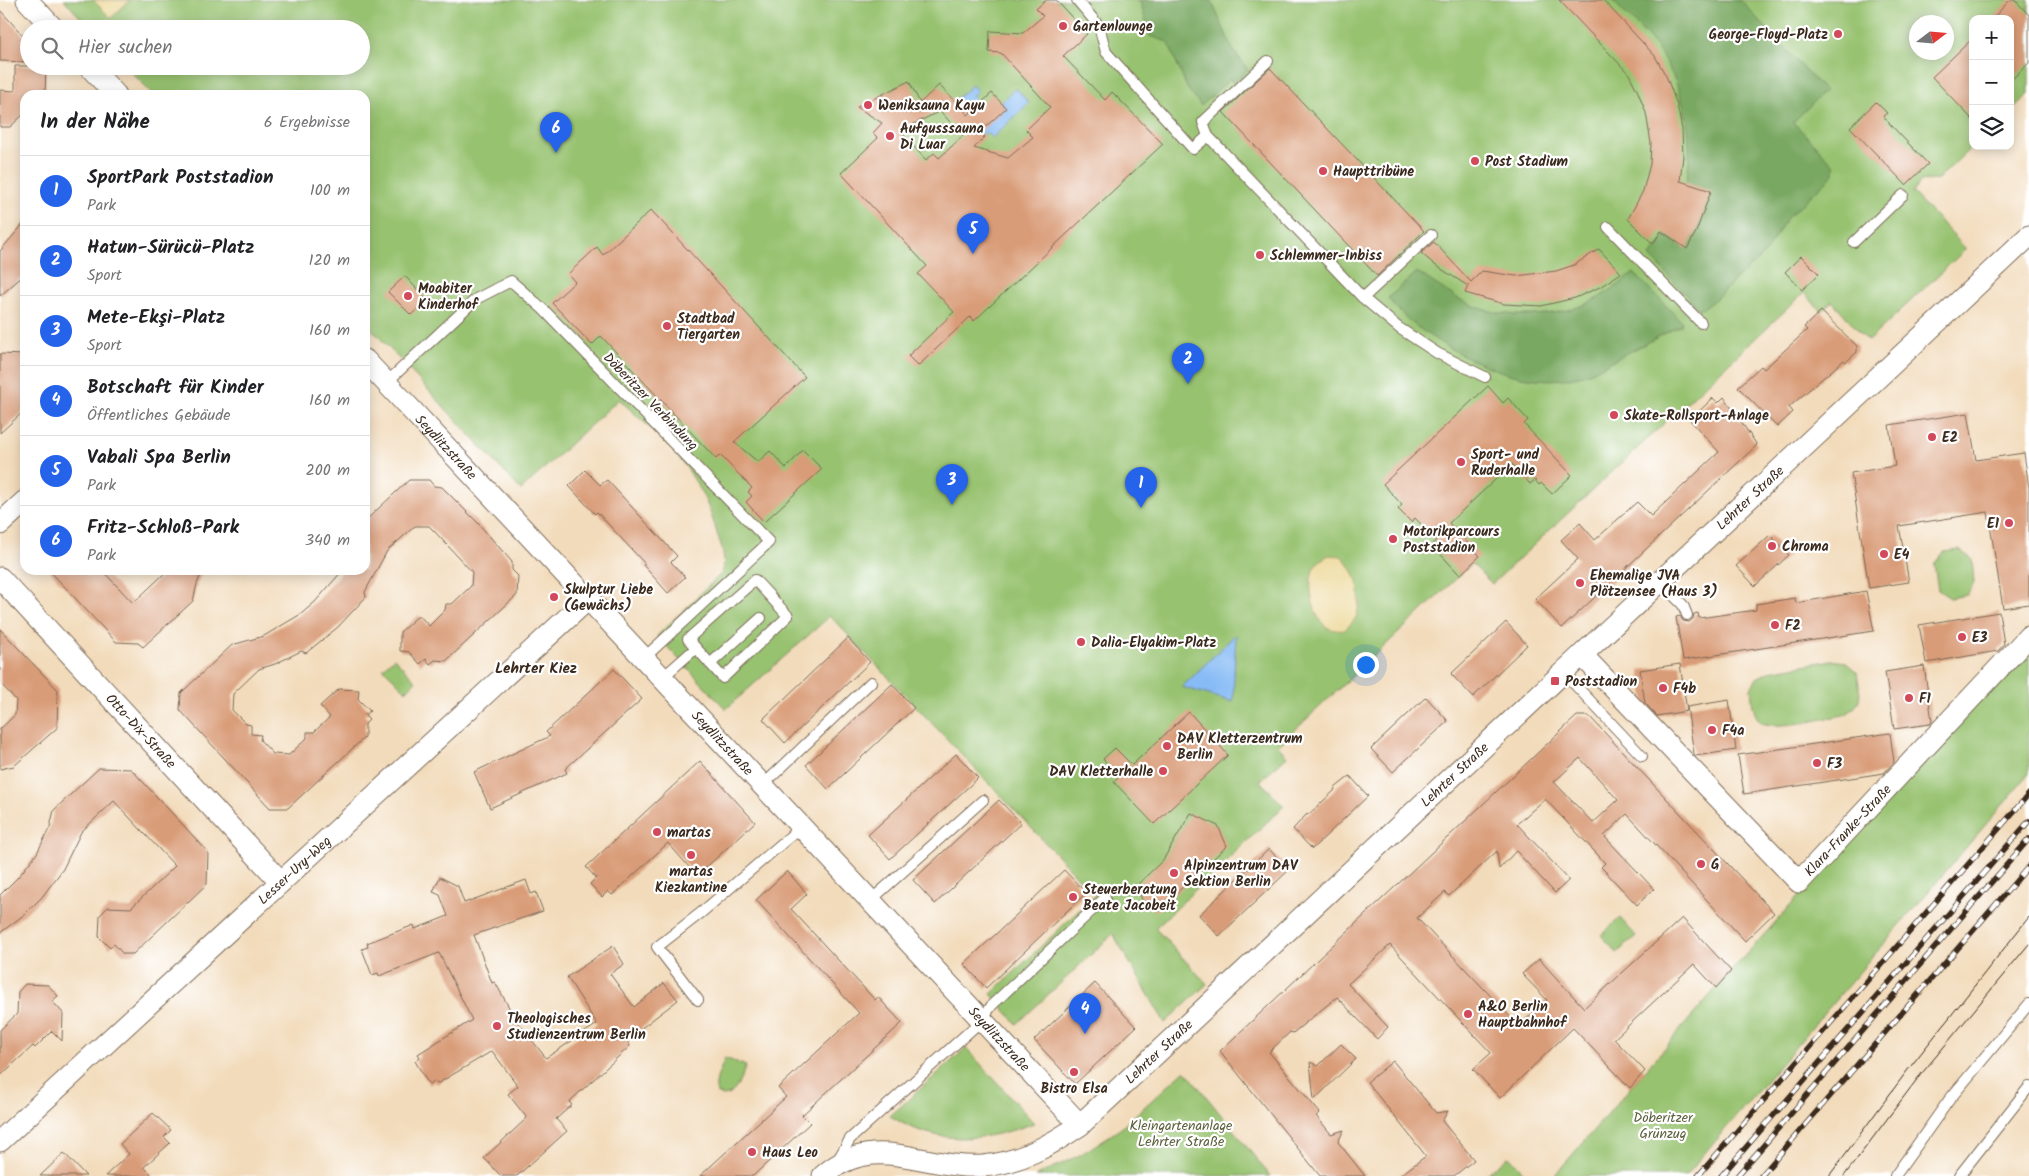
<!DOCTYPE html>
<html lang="de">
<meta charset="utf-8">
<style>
:root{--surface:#fff;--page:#f6f6f6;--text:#202124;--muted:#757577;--line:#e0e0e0;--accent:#2563eb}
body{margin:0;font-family:Kalam,sans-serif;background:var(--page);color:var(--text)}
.controls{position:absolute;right:15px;top:15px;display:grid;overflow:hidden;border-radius:10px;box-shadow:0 2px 12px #0003}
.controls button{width:45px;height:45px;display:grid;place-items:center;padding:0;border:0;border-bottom:1px solid var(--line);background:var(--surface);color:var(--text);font:25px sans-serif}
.compass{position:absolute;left:1909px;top:15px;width:45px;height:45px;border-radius:50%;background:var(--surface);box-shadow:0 2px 12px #0003;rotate:74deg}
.you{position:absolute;left:1365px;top:664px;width:18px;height:18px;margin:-12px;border:4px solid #fff;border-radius:50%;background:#1a73e8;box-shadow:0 0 0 8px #1a73e833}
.badge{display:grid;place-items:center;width:32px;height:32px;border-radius:50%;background:var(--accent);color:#fff;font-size:16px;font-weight:700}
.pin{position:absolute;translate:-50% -41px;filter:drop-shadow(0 1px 2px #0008)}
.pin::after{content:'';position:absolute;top:26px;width:18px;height:15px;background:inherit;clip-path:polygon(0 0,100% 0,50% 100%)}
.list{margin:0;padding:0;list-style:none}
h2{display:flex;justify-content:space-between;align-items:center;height:65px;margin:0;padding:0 20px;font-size:21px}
h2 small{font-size:16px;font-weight:400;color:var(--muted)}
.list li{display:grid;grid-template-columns:32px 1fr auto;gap:15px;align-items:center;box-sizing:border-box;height:70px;padding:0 20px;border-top:1px solid var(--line)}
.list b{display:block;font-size:19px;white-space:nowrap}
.list p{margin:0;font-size:16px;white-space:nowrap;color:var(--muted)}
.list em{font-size:16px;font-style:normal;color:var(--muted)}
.icon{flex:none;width:28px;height:28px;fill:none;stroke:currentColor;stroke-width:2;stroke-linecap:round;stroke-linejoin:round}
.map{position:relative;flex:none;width:2029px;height:1176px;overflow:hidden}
.search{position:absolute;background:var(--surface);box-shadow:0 2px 12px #0003;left:20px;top:20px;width:350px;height:55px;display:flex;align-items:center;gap:12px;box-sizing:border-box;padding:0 18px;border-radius:28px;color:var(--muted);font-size:19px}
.panel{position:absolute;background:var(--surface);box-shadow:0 2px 12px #0003;left:20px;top:90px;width:350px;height:485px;border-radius:15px}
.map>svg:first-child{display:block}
.green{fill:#97c270;stroke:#697647;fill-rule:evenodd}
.forest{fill:#79a862;stroke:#5a6940}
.sand{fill:#eeda9e;stroke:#94825e}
.water{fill:#87bbf5;stroke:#61728a}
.building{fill:#d99c78;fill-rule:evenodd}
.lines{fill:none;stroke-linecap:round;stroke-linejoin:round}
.service-casing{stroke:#7b6855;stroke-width:12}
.minor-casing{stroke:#7b6855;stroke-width:23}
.service{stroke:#fff;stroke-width:10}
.minor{stroke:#fff;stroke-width:21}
.tram{stroke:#3b2a1e;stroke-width:1}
.rail-casing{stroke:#3b2a1e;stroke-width:5.5}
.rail{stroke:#fff;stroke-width:4;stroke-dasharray:11;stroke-linecap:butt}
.poi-dot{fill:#d1495b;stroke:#fff;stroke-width:2}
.labels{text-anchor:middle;stroke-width:4.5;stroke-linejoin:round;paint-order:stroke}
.poi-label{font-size:14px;font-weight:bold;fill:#3b2a1e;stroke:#fff;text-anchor:start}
.street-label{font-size:14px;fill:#3b2a1e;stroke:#fff}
.park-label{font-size:14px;fill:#5b5f3b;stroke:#fff}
.neighbourhood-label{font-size:15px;font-weight:bold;fill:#3b2a1e;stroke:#fff}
</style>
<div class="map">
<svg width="2029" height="1176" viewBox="0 0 2029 1176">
<rect width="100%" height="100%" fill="#fff"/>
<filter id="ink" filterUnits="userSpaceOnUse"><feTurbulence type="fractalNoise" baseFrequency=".02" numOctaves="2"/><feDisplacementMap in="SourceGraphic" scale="10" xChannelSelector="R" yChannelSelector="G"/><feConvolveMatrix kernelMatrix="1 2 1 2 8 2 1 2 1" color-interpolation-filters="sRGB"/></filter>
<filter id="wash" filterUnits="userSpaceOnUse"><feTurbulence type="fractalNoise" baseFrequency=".0096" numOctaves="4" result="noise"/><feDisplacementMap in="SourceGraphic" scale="20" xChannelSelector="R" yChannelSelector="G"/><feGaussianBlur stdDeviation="1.12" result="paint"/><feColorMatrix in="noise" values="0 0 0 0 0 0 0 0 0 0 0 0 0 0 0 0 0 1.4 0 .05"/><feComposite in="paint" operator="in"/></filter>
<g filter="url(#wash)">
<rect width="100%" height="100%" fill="#f2dbbb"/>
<path class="green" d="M64 0H2029V94L2010 111V19H1973V146L1938 179 1921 182 1912 192 1966 249 1868 341 1832 301 1821 311 1804 293 1492 584 1472 564 1278 746 1287 756 1260 781 1284 806 1155 928 1207 984 1165 1023 1113 934 1017 1024 991 994 1095 895 830 616 726 709 657 636 721 574C727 559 722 548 717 533 712 516 706 499 697 484 678 450 646 425 619 399L521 490 365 322V95H153L126 66H361V29H91ZM1916 22H1946V52H1916Z
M1959 550 1972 559 1974 582 1967 595 1950 598 1938 590 1934 564 1944 552Z
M2029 643V774L1685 1176H1554L1731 971Z
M394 658 416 681 406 691 383 668Z
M1832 660 1845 662 1857 672C1860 693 1865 704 1844 715 1827 718 1777 730 1763 723 1752 717 1752 699 1751 688L1757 678 1770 671Z
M1620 918 1636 936 1617 953 1601 935Z
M966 1048 1034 1123C984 1142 937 1146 890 1116Z
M725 1058 746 1066C741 1077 737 1095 723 1096L717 1093C713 1082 721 1069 725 1058Z
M1185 1070 1270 1176H1036L1080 1155 1120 1129Z
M1509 1156 1527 1176H1484Z"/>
<path class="forest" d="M1136 0H1211L1232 48 1248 70 1233 83 1230 79 1201 106 1187 88 1168 42 1150 36 1140 1Z
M1612 0H1740L1825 91 1793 122 1834 165V174L1787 218 1765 253 1713 301 1703 308H1698L1650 256C1702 198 1701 106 1654 44 1642 29 1626 15 1612 0Z
M1417 272C1431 281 1445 291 1459 299 1494 318 1538 319 1575 308 1596 302 1617 286 1634 273L1682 322 1681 325C1659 337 1636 348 1614 360 1604 365 1594 372 1583 375 1535 389 1488 370 1446 346 1425 333 1403 319 1388 298Z"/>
<path class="sand" d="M93 0H130L111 18Z
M1329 555 1341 556C1357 571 1363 593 1357 614 1356 620 1349 625 1345 630 1337 631 1329 630 1323 624 1312 612 1307 582 1314 568 1317 562 1324 558 1329 555Z"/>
<path class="water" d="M972 85 977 91 972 96 989 113 1016 88 1029 103 992 138 986 132 983 135 979 130 982 127 956 99Z
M1236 634 1233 702 1182 687Z"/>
<g id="blocks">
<path class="building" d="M1046 0H1056L1087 34 1063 56 1105 100 1112 92 1163 144 974 321 970 317 918 366 908 356 954 312 918 274 927 266 841 173 878 138 873 133 882 123 857 107 909 81 920 103 939 85 968 115 992 93 1006 108 980 132 985 137 974 148 1008 158 1033 137 1026 130 1050 107 1001 53 989 52 990 31 1023 33 1043 16 1036 9ZM940 111 963 136 939 158 934 153 926 160 900 131Z
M1559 0H1603L1655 56 1667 78 1677 105 1682 129 1683 156 1680 181 1711 191 1696 232 1687 249 1661 231 1653 244 1628 219 1643 191 1650 164 1651 143 1646 113 1638 92 1629 74Z
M2010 0H2015L2029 15V63L2010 81V19H1992Z
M0 10 29 42V62L0 61Z
M1973 38V120L1932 77Z
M15 66H46L45 95H25V113L10 127H0V90L15 91Z
M1270 68 1424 231 1377 276 1223 112Z
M1876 102 1887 113 1883 116 1888 122 1928 164 1906 185 1850 127Z
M651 210 805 377 734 442 758 462 770 451 786 468 803 450 822 469 764 522 746 502 752 496 748 492 752 488 720 455 716 459 601 336 592 345 552 303 575 282 568 274 597 247 603 255Z
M25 222V274L0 296V251Z
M1434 242 1471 282 1482 271 1516 276 1556 271 1574 265 1599 249 1621 273 1600 287 1575 298 1541 306 1504 304 1465 293 1469 284 1468 286 1435 265 1421 253Z
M1801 256 1819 274 1802 290 1785 272Z
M405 276 427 300 411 315 388 292Z
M1821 311 1857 346V352L1846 362 1844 360 1789 407 1793 412 1777 427 1738 387 1761 366 1764 369 1807 330 1804 327Z
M0 354 25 355V410L0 433Z
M1488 386 1503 403 1508 398 1528 420 1524 424 1572 475 1552 494 1541 483 1539 485 1535 480 1530 484 1512 464 1449 523 1480 556 1460 575 1432 545 1436 540 1415 518 1411 522 1398 509 1402 505 1383 484Z
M1724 397 1757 445 1562 628 1535 599 1578 559 1561 540 1580 523 1595 540 1637 502 1651 516 1719 452 1690 420 1713 398 1718 403Z
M1968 413 1976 460 2024 453 2029 488V604L2003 608 1988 512 1899 526 1909 582 1869 588 1851 473 1895 466 1889 425Z
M585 470 600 485 607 480 677 556 671 562 685 577 668 593 643 565 645 564 597 512 595 514 569 486Z
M409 480H429L434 486 442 487 477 522 512 562V570L518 576 517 595 446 661 435 660 430 664 426 659 420 664 409 652 400 651V632L419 615 429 626 445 610 446 604H452L471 586 472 572 435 532 429 526H415L387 551 365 592 366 597 338 627 306 653 301 651 275 664 259 669 233 694 232 710 246 724 251 725V734L261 735 260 740 273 754 289 755 307 738V732H314L330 717 320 706 339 689 359 690 358 699 370 711 364 715 369 720 365 724V737L288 808H270L180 710 181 693 232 645 264 636 301 614 315 602 343 570H365V521Z
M1770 535 1789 555 1755 586 1736 566Z
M49 570H102L133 603 164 574 166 570H203L197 584 193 601 143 647 138 643 116 642Z
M1866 591 1874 631 1683 660 1676 617 1680 616 1683 621 1689 622 1693 619 1694 614 1698 613 1699 618 1756 610V604L1795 598 1796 603Z
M1999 612 2004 644 1998 651 1926 663 1919 625Z
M1506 622 1527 645 1473 697 1451 674Z
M0 629 58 690 57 728 14 766 0 769V729L15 715 16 700 0 683Z
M848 638 870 662 785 743 763 719Z
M1680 664 1687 711 1657 716 1645 703 1640 670Z
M1924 666 1932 721 1930 724 1894 729 1885 672Z
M614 669 642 699 565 769 567 773 490 808 474 772 550 736 546 732Z
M892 684 914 708 828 789 806 765Z
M1426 697 1448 721 1393 772 1371 749Z
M1729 700 1736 750 1695 756 1694 754 1687 707Z
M1189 712 1228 755 1154 824 1114 782 1119 777 1103 759 1115 748 1132 765Z
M1577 716H1589L1774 913 1745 941 1627 814 1604 836 1654 889 1637 905 1601 867 1605 863 1597 854 1545 799 1517 824 1569 880 1555 893 1516 851 1499 869 1497 851 1449 896 1445 892 1417 918 1519 1026 1547 1000 1522 974 1539 959 1584 1008 1682 918 1731 971 1716 988 1694 964 1614 1039 1645 1071 1630 1088 1573 1028 1500 1098 1473 1069 1491 1053 1390 945 1348 984 1388 1027 1377 1039 1337 997 1293 1033 1290 1032 1269 1052 1320 1113 1316 1116 1331 1134 1344 1130 1338 1142 1365 1176H1320L1220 1051ZM1580 758 1618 800 1593 823 1554 782Z
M1890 733 1894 762 1884 773 1744 794 1738 755Z
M956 754 978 778 890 859 868 835Z
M700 761 755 822 697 876 668 843 612 895 608 891 602 897 590 884 596 878 586 867Z
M99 768 131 769 208 852 207 884 133 954H123L114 944 110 948 99 937 100 915 108 907 131 908 175 866 114 801 81 832 63 869 42 897 25 914 0 933V895L19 876 37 853 50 827 54 810Z
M1350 776 1368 796 1312 849 1293 829 1306 815 1309 814 1334 791 1335 788Z
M999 800 1021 823 935 904 913 880Z
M1191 813 1218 826 1227 846 1157 911 1145 906 1136 886 1163 860Z
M1269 849 1289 870 1219 936 1199 915Z
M1064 870 1086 893 986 988 964 964Z
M787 871 807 894 791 909 875 1000 878 997 902 1023 802 1115 810 1123 753 1176H700L786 1097 778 1088 859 1013 756 900Z
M440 877 458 886 464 903 526 880 531 894 536 892 543 911 474 935 492 983 495 982 516 1020 546 1058 597 1024 567 977 613 946 624 964 610 974 634 1007 664 983 678 1000 626 1040 630 1046 569 1102 572 1105 556 1119 567 1131 517 1176H501L484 1158 527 1118 508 1094 518 1086 492 1051 437 1084 435 1081 429 1085 415 1061 420 1057 418 1054 472 1020 439 953 379 976 378 973 372 975 362 949 368 947 367 943 414 925 415 929 448 916 440 895 433 892Z
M1095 983 1136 1027 1075 1084 1034 1040Z
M25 984 48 985 58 996 52 1001 63 1013 62 1041 52 1031 35 1048 33 1046 0 1076V1030L17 1014 18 992Z
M1341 1044 1356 1059 1314 1100 1310 1062 1318 1066Z
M1393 1061 1436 1113 1448 1111 1442 1121 1474 1160 1454 1176H1399L1426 1156 1367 1082Z
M153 1113 171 1130 164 1137 170 1143 144 1167 153 1176H105L129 1154 120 1144Z
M64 1153 86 1176H40Z"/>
</g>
</g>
<g filter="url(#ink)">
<use href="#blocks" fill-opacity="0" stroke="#7b6855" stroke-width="1"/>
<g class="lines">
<g class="service-casing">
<path id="service" d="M1077 0 1099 26 1106 52 1193 149 1208 136
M1268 61 1203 122 1208 136 1363 298 1399 328 1437 353 1485 377
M1608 227 1701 323
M1854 242 1903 195
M1363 298 1431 235
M386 383 476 299 511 281 543 309 769 542 644 658
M755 580 788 616 723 678 688 639Z
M1660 582 1683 605 1687 615
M710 664 761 618
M1564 673 1642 756
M662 678 696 648
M762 786 871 682
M870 901 983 800
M698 1000 657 947 702 912 801 827
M836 1163 850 1139 981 1021 992 1005 1105 898
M1895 1176 1949 1100 2029 1004
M1959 1176 2029 1087"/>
</g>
<g class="minor-casing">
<g id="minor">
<path d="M27 0 54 29"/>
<path d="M89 66 116 95"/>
<path id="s1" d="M365 360 1080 1125"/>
<path d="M0 524 25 501"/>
<path id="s2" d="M0 578 281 882"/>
<path id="s3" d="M1582 655 1799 882 2029 636"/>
<path id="s4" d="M0 1141 588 599"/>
<path id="s5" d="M823 1176C873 1130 925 1170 983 1166 1019 1163 1051 1145 1080 1125L2029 236"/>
</g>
</g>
<use href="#service" class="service"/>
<use href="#minor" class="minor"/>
<path class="tram" d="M1829 1176 1907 1071 2029 917
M1844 1176 1918 1078 2029 944"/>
<g class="rail-casing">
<path id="rail" d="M1698 1176 2029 794
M1721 1176 2029 821
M1737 1176 2029 839
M1761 1176 2029 866"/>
</g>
<use href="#rail" class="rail"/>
</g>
</g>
<g class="poi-dot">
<circle cx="1063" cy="26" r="5"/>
<circle cx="1838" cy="34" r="5"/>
<circle cx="868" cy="105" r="5"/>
<circle cx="890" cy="136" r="5"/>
<circle cx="1475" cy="161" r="5"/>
<circle cx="1323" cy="171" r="5"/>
<circle cx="1260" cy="255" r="5"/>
<circle cx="408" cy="296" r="5"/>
<circle cx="667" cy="326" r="5"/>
<circle cx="1614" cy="415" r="5"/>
<circle cx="1932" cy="437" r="5"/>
<circle cx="1461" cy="462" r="5"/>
<circle cx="2009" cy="523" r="5"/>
<circle cx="1393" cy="539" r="5"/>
<circle cx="1772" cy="546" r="5"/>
<circle cx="1884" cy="554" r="5"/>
<circle cx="1580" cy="583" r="5"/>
<circle cx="554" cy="597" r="5"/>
<circle cx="1775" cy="625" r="5"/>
<circle cx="1962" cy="637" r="5"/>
<circle cx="1081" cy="642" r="5"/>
<rect x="1550" y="676" width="10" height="10" rx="2.5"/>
<circle cx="1663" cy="688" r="5"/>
<circle cx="1909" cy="698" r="5"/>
<circle cx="1712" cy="730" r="5"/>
<circle cx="1167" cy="746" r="5"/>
<circle cx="1817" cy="763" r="5"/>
<circle cx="1163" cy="771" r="5"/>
<circle cx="657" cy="832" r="5"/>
<circle cx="691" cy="855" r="5"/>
<circle cx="1701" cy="864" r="5"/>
<circle cx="1174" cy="873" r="5"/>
<circle cx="1073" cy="897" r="5"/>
<circle cx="1468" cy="1014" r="5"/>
<circle cx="497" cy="1026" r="5"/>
<circle cx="1074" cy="1072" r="5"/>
<circle cx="752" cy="1152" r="5"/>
</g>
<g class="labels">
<g class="poi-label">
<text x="1073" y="31">Gartenlounge</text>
<text x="1828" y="39" text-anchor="end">George-Floyd-Platz</text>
<text x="878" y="110">Weniksauna Kayu</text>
<text x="900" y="133">Aufgusssauna<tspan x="900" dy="16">Di Luar</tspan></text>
<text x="1485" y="166">Post Stadium</text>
<text x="1333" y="176">Haupttribüne</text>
<text x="1270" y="260">Schlemmer-Inbiss</text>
<text x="418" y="293">Moabiter<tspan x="418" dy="16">Kinderhof</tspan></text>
<text x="677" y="323">Stadtbad<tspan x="677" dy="16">Tiergarten</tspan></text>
<text x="1624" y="420">Skate-Rollsport-Anlage</text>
<text x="1942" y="442">E2</text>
<text x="1471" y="459">Sport- und<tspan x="1471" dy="16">Ruderhalle</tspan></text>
<text x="1999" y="528" text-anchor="end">E1</text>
<text x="1403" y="536">Motorikparcours<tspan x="1403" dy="16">Poststadion</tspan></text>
<text x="1782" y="551">Chroma</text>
<text x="1894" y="559">E4</text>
<text x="1590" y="580">Ehemalige JVA<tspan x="1590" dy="16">Plötzensee (Haus 3)</tspan></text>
<text x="564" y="594">Skulptur Liebe<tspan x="564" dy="16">(Gewächs)</tspan></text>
<text x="1785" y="630">F2</text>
<text x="1972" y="642">E3</text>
<text x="1091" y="647">Dalia-Elyakim-Platz</text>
<text x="1565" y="686">Poststadion</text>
<text x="1673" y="693">F4b</text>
<text x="1919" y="703">F1</text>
<text x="1722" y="735">F4a</text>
<text x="1177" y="743">DAV Kletterzentrum<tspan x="1177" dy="16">Berlin</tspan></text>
<text x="1827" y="768">F3</text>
<text x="1153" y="776" text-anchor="end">DAV Kletterhalle</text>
<text x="667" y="837">martas</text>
<text x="1711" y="869">G</text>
<text x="1184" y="870">Alpinzentrum DAV<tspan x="1184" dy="16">Sektion Berlin</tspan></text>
<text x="691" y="876" text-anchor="middle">martas<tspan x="691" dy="16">Kiezkantine</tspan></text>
<text x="1083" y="894">Steuerberatung<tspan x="1083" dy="16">Beate Jacobeit</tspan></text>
<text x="1478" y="1011">A&amp;O Berlin<tspan x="1478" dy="16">Hauptbahnhof</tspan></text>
<text x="507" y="1023">Theologisches<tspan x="507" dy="16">Studienzentrum Berlin</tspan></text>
<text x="1074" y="1093" text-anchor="middle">Bistro Elsa</text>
<text x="762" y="1157">Haus Leo</text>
</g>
<g class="street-label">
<text transform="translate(651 401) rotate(46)" y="5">Döberitzer Verbindung</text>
<text dy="5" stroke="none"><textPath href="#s1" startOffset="119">Seydlitzstraße</textPath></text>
<text dy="5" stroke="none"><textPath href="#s5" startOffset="1191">Lehrter Straße</textPath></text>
<text dy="5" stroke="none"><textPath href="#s2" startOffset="208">Otto-Dix-Straße</textPath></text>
<text dy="5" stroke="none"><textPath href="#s1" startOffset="524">Seydlitzstraße</textPath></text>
<text dy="5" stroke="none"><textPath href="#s5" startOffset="786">Lehrter Straße</textPath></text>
<text dy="5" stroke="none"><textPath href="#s3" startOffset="385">Klara-Franke-Straße</textPath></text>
<text dy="5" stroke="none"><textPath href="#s4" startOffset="400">Lesser-Ury-Weg</textPath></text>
<text dy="5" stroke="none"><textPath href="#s1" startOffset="929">Seydlitzstraße</textPath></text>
<text dy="5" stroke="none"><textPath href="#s5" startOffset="381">Lehrter Straße</textPath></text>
</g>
<g class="park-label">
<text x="1663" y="1122">Döberitzer<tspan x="1663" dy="16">Grünzug</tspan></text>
<text x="1181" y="1130">Kleingartenanlage<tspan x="1181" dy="16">Lehrter Straße</tspan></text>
</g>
<g class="neighbourhood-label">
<text x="536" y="673">Lehrter Kiez</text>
</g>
</g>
</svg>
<div class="controls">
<button>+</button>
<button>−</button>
<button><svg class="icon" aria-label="layers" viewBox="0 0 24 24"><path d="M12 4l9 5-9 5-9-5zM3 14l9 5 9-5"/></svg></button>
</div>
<svg class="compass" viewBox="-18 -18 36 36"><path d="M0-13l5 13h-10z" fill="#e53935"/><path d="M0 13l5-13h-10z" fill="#757577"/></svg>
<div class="you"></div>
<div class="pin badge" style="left:1141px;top:508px">1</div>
<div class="pin badge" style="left:1188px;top:384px">2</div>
<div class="pin badge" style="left:952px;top:505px">3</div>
<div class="pin badge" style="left:1085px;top:1034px">4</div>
<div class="pin badge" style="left:973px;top:254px">5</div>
<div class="pin badge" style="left:556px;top:153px">6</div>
<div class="search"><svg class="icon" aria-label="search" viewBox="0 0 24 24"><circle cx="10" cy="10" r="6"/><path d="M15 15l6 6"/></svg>Hier suchen</div>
<section class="panel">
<h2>In der Nähe<small>6 Ergebnisse</small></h2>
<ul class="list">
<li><span class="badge">1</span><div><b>SportPark Poststadion</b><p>Park</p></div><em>100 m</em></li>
<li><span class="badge">2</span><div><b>Hatun-Sürücü-Platz</b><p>Sport</p></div><em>120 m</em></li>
<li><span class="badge">3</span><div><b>Mete-Ekşi-Platz</b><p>Sport</p></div><em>160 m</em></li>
<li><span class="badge">4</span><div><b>Botschaft für Kinder</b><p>Öffentliches Gebäude</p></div><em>160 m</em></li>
<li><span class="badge">5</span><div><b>Vabali Spa Berlin</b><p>Park</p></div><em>200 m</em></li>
<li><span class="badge">6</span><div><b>Fritz-Schloß-Park</b><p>Park</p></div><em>340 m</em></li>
</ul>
</section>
</div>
